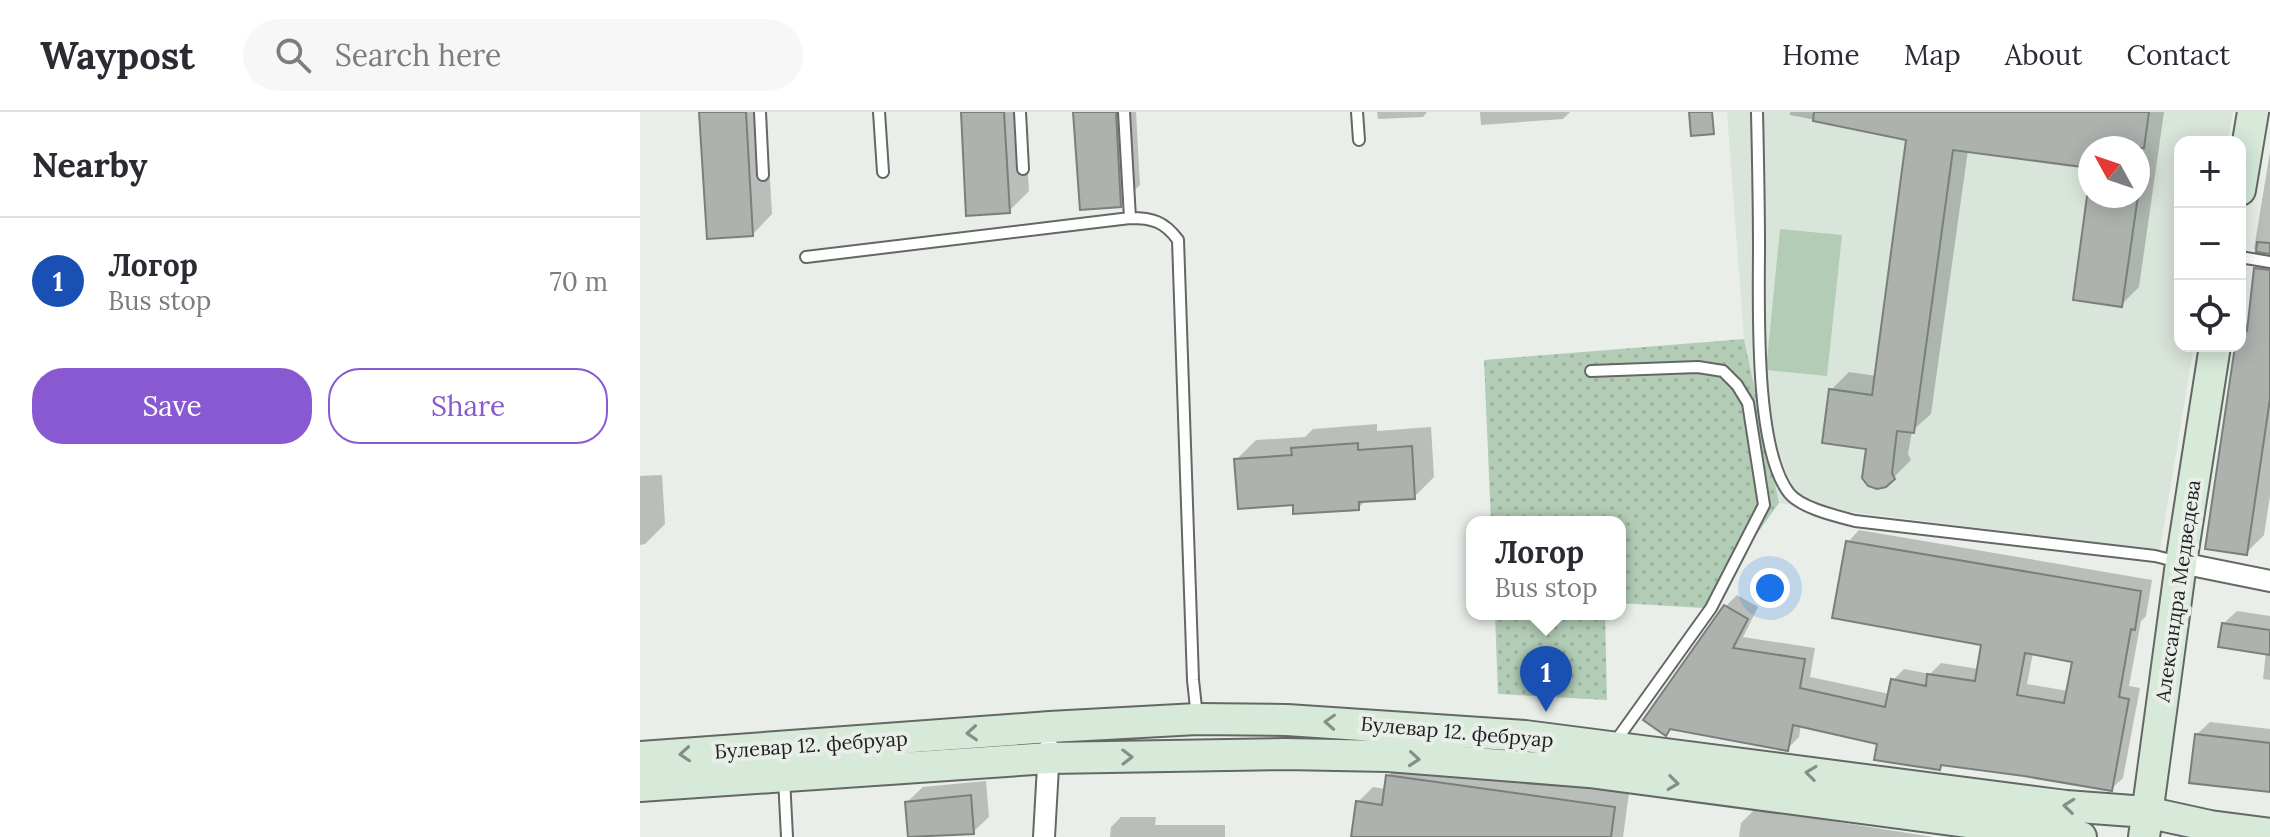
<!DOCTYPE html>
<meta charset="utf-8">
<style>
:root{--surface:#fff;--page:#f7f7f7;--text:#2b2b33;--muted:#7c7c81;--line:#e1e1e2;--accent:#8959d2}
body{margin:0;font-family:Lora,serif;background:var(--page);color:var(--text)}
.controls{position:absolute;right:24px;top:24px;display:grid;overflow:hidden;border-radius:16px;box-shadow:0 4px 20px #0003}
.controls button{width:72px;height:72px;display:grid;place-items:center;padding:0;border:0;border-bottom:2px solid var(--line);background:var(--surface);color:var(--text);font:40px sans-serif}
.compass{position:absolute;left:1438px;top:24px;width:72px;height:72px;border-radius:50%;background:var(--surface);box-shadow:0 4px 20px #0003;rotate:310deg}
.you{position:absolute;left:1130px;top:476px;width:28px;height:28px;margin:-20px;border:6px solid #fff;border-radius:50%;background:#1a73e8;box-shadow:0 0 0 12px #1a73e833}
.badge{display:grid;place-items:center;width:52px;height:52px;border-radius:50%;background:var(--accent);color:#fff;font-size:26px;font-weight:700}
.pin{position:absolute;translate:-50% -66px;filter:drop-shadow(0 2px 4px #0008)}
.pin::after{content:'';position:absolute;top:42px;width:28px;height:24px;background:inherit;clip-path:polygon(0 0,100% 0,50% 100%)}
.popup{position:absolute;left:826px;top:404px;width:160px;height:104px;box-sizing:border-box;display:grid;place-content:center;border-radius:16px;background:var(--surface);filter:drop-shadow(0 2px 6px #0005);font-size:26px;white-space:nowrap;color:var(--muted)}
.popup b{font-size:30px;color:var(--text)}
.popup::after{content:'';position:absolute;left:50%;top:100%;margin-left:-16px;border:16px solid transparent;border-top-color:var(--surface)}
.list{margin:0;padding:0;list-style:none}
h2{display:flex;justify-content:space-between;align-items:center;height:104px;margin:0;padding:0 32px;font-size:34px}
h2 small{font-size:26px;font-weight:400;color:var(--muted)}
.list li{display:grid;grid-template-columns:52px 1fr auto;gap:24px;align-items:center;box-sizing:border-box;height:128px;padding:0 32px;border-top:2px solid var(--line)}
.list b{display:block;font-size:30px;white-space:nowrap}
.list p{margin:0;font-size:26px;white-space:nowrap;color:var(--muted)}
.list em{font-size:26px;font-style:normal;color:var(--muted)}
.actions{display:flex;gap:16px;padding:24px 32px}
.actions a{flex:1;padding:18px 0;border:2px solid var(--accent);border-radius:32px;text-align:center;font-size:28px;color:var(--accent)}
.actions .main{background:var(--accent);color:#fff}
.icon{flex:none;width:44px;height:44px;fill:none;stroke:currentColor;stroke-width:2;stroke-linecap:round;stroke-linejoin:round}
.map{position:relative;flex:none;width:1630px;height:725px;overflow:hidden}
header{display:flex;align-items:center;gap:48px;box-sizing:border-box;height:112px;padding:0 40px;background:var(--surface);border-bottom:2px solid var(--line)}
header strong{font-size:38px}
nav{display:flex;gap:44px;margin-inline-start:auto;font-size:28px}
.search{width:560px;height:72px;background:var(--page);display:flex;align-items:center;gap:20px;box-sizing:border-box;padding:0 28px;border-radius:44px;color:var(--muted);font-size:30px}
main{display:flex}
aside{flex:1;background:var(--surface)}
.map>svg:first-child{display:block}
.built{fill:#d9e4da;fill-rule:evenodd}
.grass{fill:url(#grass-dots)}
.pitch{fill:#b2ccb5}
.shadow{fill:#0003;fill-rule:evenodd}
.building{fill:#adb2ae;stroke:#7b7f7b;stroke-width:2;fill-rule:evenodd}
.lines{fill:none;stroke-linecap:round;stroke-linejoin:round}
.service-casing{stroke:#636864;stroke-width:14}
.minor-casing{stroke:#636864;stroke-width:24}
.secondary-casing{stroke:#636864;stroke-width:34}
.service{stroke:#fff;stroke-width:10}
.minor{stroke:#fff;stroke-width:20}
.secondary{stroke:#d7eada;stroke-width:30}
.oneway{stroke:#849086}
.labels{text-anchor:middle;stroke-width:8;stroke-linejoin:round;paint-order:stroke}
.street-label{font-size:20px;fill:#1f2120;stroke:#e9eee9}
</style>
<header>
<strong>Waypost</strong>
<div class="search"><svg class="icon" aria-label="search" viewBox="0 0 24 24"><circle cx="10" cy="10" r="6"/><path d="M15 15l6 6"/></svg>Search here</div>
<nav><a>Home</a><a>Map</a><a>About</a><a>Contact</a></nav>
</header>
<main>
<aside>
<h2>Nearby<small></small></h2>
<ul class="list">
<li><span class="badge" style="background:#1a4fb4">1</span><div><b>Логор</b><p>Bus stop</p></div><em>70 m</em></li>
</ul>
<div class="actions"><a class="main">Save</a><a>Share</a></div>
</aside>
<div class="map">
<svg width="1630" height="725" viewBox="0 0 1630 725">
<defs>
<pattern id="grass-dots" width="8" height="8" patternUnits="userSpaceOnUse" patternTransform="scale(2)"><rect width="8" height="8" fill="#b2ccb5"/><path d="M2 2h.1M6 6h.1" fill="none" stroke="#99af9b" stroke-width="1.8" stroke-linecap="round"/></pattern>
</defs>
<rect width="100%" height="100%" fill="#e9eee9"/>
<path class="built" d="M1087 0H1593L1588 30H1540V234H1554L1520 438 1139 391 1104 227ZM1450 36H1498V84H1450Z"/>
<path class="grass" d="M1104 227 1139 391 1064 496 980 491V410H851L844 248Z
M855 502H965L967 588 858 582Z"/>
<path class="pitch" d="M1140 117 1202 123 1187 264 1126 258Z"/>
<path class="shadow" d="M61 0H126L132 102 113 122Z
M323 0H384L389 79 369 99Z
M435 0H496L500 73 480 93Z
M737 0H787L783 5 738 7Z
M840 0H930L923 7 841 13Z
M1150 0H1524L1499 175 1481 193 1435 187 1450 79V84H1498V36H1450V54L1328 38 1291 302 1272 319 1268 342 1271 348 1245 374 1228 335 1191 278 1209 260 1237 264 1268 26 1150 3Z
M1630 40V140L1614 137Z
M1630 143V384L1624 423 1606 441 1597 234H1600V218L1610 208 1616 156Z
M737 312V319L791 315 794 365 774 385 727 388 718 396 654 391 596 348 616 328 665 325 673 317Z
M22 363 25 412 5 432 0 433V364Z
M1219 418 1512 468 1506 504 1501 509 1489 574 1500 576 1483 666 1471 677 1304 651 1300 656 1239 631 1161 613 1159 625 1147 637 1032 615 1086 494 1097 483 1118 495 1103 525 1175 536 1170 565 1250 582 1253 568 1264 557 1290 562 1301 551 1339 557 1343 532 1208 430ZM1393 541 1434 548 1428 579 1387 572Z
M1597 499 1630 504V568L1623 567 1626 540 1583 512Z
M1570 610 1630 617V678L1556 623Z
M763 649 989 681 983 725H713L718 690 733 675 746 677 748 664Z
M346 669 349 705 333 720 270 725 267 690 283 675Z
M1115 697 1293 725H1099L1101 711Z
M481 705H516L515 713H585V725H470L471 715Z"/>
<path class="building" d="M59 0H106L113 124 67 127Z
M321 0H364L370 101 326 104Z
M433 0H476L481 95 440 98Z
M1049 0H1072L1074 22 1051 24Z
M1174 0H1509L1504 36H1450V56L1313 38 1274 321 1257 319 1252 361 1255 367 1246 375 1237 377 1228 374 1222 366 1226 337 1182 331 1189 277 1232 283 1266 28 1173 9Z
M1447 84H1498L1482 195 1433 188Z
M1617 130 1630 131V142L1616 140Z
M1614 156 1630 158V287L1607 443 1565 437 1595 234H1600V218L1607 219Z
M718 331V338L772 334 775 387 719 390V398L653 402V393L598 397 594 347 652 343 651 336Z
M1206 429 1501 479 1495 518 1491 517 1479 585 1489 587 1472 679 1384 664 1301 653 1300 658 1234 648 1237 632 1153 613 1148 639 1030 617 1026 624 1003 608 1084 493 1108 507 1093 536 1165 547 1160 576 1245 595 1251 567 1286 574 1287 562 1335 569 1341 533 1192 506ZM1385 541 1432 550 1424 591 1377 583Z
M1582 511 1630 518V543L1578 535Z
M1555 622 1630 631V680L1549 671Z
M746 663 975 695 971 725H711L716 689 742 693Z
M331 683 334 722 268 725 265 690Z"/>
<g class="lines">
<g class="service-casing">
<path id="service" d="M120 0 123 63
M239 0 243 60
M380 0 383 57
M484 0 490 106
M717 0 719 28
M1117 0C1118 45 1119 90 1119 135 1119 193 1114 336 1149 381 1161 396 1196 404 1215 409L1515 444 1539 450
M166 145 490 106C512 106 524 109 538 128L553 568 557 605
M1600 145 1630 150
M951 259 1058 255 1083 259 1097 273 1108 291 1124 393 1071 496 975 630
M144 666 147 725"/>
</g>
<g class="minor-casing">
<path id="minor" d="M1541 451 1630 469
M404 725 409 637"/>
</g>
<g class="secondary-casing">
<path id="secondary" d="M1600 78 1613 0
M0 645 410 615 557 607 647 608 885 624 1426 694 1506 700 1570 714 1630 722
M0 674 409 646 645 642 748 644 949 660 1441 725
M1504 725 1541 451 1575 234"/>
</g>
<use href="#service" class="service"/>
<use href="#minor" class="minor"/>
<use href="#secondary" class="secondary"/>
</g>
<defs><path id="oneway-chevron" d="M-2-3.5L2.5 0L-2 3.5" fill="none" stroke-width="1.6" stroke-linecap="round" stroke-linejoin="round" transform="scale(2)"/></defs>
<g class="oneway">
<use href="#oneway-chevron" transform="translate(690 610) rotate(-177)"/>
<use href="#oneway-chevron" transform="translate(332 621) rotate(176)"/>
<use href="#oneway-chevron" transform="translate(45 642) rotate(176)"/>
<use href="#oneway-chevron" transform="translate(487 645) rotate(-1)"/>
<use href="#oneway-chevron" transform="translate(774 647) rotate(5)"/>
<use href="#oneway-chevron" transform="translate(1171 661) rotate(-173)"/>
<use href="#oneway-chevron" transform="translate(1033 671) rotate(7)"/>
<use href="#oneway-chevron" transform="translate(1429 694) rotate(-174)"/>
</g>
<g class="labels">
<g class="street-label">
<text transform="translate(1538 479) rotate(-82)" y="7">Александра Медведева</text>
<text transform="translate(817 620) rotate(5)" y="7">Булевар 12. фебруар</text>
<text transform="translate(171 633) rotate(-4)" y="7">Булевар 12. фебруар</text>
</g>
</g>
</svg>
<div class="controls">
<button>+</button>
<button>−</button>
<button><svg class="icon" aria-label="locate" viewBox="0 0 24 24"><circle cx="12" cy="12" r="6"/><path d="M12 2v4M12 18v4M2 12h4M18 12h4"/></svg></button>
</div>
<svg class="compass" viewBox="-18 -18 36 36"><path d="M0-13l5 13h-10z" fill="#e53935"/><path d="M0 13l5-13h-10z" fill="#7c7c81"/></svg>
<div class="you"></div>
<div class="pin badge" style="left:906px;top:600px;background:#1a4fb4">1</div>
<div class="popup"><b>Логор</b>Bus stop</div>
</div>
</main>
